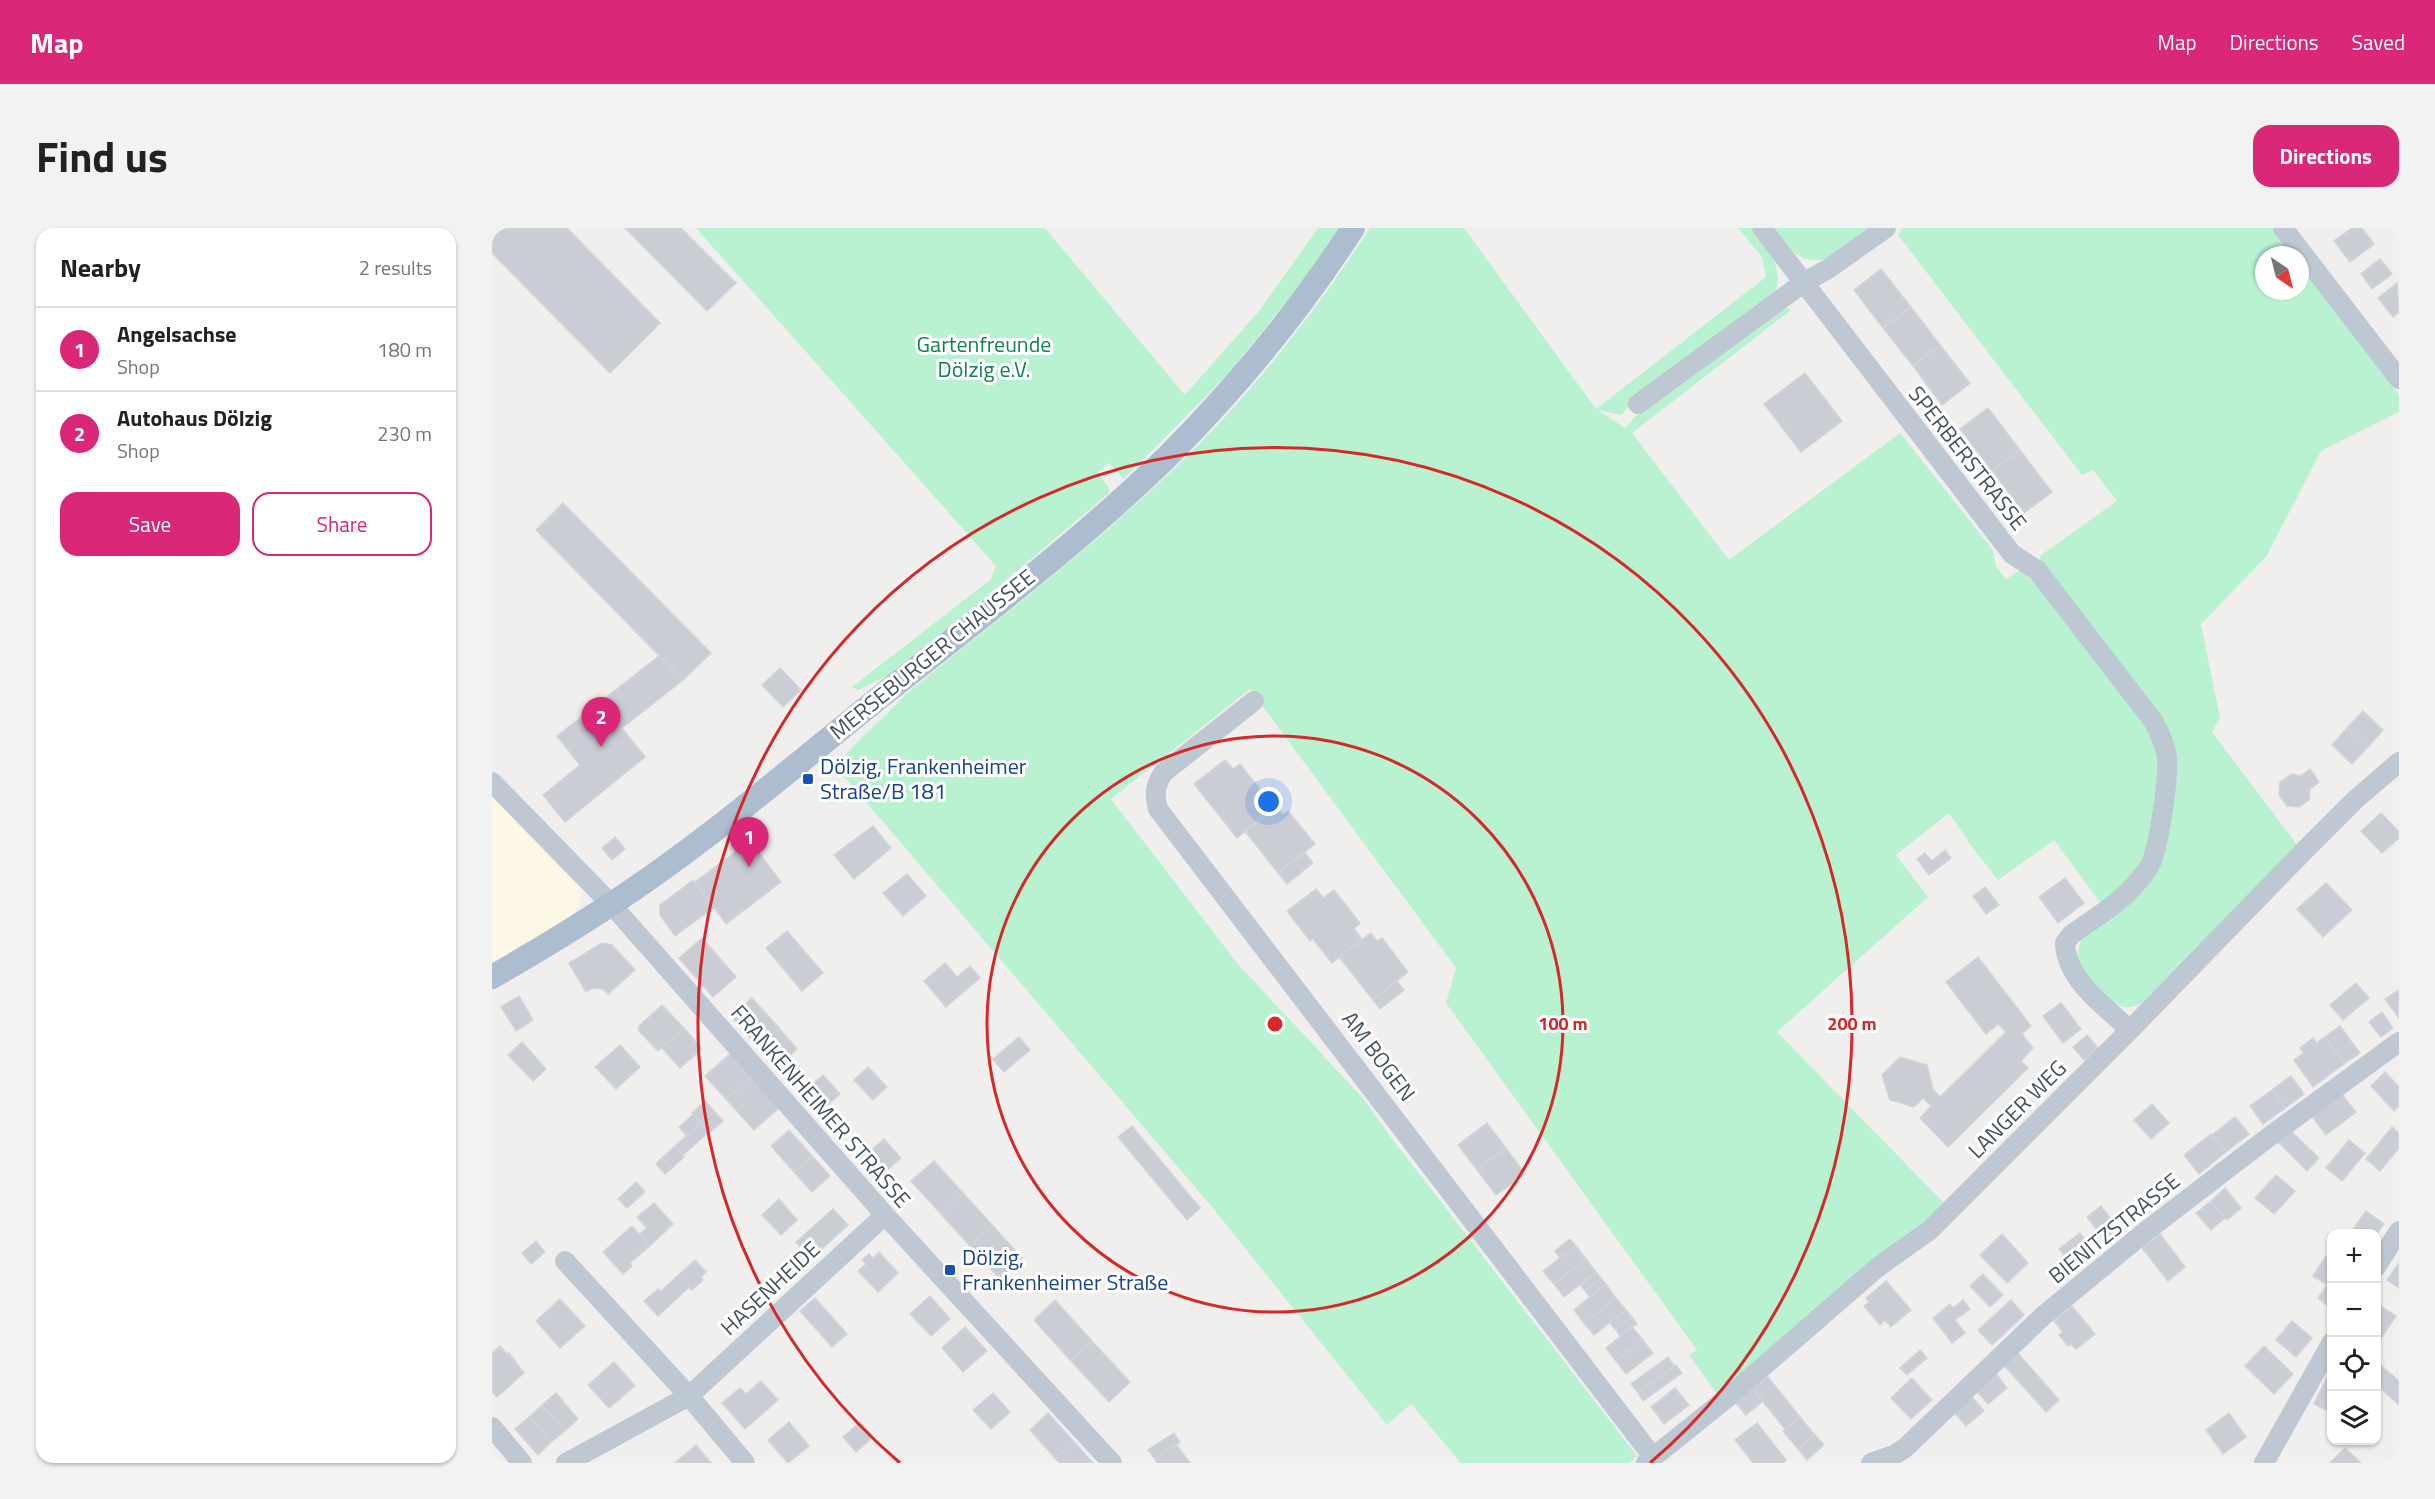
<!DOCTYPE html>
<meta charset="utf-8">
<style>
:root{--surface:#fff;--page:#f2f2f2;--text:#222;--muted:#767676;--line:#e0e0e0;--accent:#db2777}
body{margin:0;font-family:"Titillium Web",sans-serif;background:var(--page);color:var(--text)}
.controls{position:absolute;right:18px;bottom:18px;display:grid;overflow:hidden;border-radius:12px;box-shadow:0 2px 4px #0004}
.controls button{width:54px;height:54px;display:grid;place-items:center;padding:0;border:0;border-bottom:2px solid var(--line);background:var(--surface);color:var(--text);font:30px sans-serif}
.compass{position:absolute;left:1763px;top:18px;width:54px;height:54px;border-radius:50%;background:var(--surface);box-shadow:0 2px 4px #0004;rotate:145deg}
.you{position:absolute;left:777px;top:574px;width:21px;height:21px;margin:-15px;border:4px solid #fff;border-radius:50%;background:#1a73e8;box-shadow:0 0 0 9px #1a73e833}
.badge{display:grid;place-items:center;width:39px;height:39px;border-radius:50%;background:var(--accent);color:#fff;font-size:20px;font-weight:700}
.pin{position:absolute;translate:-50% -50px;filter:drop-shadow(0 2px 3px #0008)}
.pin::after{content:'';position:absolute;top:32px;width:21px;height:18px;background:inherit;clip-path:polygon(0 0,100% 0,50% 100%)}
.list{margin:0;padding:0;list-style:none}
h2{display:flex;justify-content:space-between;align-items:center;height:78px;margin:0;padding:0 24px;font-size:26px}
h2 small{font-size:20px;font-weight:400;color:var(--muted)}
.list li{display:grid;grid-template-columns:39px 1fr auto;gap:18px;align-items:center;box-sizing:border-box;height:84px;padding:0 24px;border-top:2px solid var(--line)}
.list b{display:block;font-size:22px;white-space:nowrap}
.list p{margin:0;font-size:20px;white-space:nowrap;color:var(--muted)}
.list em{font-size:20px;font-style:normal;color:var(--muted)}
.actions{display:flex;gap:12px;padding:18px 24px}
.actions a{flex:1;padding:14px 0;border:2px solid var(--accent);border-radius:18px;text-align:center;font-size:21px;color:var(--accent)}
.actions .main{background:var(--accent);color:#fff}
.icon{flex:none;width:33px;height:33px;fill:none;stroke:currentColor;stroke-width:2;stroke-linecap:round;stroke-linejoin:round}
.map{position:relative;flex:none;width:1907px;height:1235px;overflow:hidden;border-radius:18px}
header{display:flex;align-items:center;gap:36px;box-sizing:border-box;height:84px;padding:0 30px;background:var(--accent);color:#fff}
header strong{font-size:28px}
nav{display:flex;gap:33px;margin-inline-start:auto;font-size:21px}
.intro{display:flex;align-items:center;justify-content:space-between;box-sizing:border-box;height:144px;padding:0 36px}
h1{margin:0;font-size:42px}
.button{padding:15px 27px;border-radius:18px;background:var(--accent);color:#fff;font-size:21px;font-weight:700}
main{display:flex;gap:36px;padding:0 36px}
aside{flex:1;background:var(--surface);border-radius:18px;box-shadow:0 2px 4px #0004}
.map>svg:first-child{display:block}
.commercial{fill:#fdf7e6}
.green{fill:#b9f2d1}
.building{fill:#cacdd4;stroke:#d2d4db;stroke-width:1.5}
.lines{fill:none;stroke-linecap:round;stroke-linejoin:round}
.minor{stroke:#bec8d2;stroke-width:20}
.major{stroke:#acbdd0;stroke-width:24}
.ring{fill:none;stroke:#d62828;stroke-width:3}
.transit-dot{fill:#1a4fb4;stroke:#fff;stroke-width:2}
.labels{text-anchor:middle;stroke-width:6;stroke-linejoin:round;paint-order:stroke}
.park-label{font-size:22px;fill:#10854e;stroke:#fff}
.street-label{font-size:22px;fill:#45515d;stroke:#fff}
.transit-label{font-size:22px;fill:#164399;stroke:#fff;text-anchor:start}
.centre{fill:#d62828;stroke:#fff;stroke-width:3}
.ring-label{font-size:18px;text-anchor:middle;font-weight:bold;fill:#d62828;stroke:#fff;stroke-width:6;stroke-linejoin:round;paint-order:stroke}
</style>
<header>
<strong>Map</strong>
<nav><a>Map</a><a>Directions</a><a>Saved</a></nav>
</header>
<div class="intro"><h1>Find us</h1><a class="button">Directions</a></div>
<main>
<aside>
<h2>Nearby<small>2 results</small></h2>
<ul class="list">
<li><span class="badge">1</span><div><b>Angelsachse</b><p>Shop</p></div><em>180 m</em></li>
<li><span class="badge">2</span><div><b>Autohaus Dölzig</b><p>Shop</p></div><em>230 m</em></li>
</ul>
<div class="actions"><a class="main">Save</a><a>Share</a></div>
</aside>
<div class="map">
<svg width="1907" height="1235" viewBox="0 0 1907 1235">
<rect width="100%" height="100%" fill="#f1eeee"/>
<path class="commercial" d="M0 569 90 663 87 677 80 688 0 736Z"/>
<path class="green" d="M204 0H553L693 167 767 83 826 0H847L810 54 736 146 632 251 617 235 606 244 617 260V265L493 370 395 448 366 462 360 459 498 352 504 338Z
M878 0H972L1104 181 1274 49 1270 29 1246 0H1260C1275 22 1295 41 1281 68L1141 173 1129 187 1106 182 1133 200 1153 178 1292 77 1299 82 1140 205 1237 332 1408 205 1501 322 1504 339 1514 351 1529 342 1557 368 1664 509 1669 544 1653 636 1610 677 1562 612 1506 652 1480 619 1457 585 1404 627 1436 669 1285 804 1453 976 1226 1167 1197 1127 1205 1122 954 775 964 740 758 461 619 571 745 735 870 869 898 908 1145 1228 1137 1235H969L919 1176 895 1197 720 979 356 553 343 541C363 512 392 491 415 465 507 391 602 318 687 236 758 168 824 83 878 0Z
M1283 0H1385C1362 16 1329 48 1300 23 1293 17 1288 7 1283 0Z
M1410 0H1783L1804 27H1772V63H1808V33L1855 93 1907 167V184L1829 223 1774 329 1709 396 1728 490 1720 504 1806 618 1661 767C1652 773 1644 781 1632 779 1620 778 1590 747 1586 735 1584 728 1587 719 1589 712L1652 659 1682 537 1549 340 1548 328 1625 273 1601 242 1590 247 1406 7Z"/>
<path class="building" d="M0 0H75L168 95 118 145 0 25Z
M133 0H189L244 55 215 83Z
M1860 0H1870L1882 16 1858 34 1842 13Z
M1888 31 1900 46 1880 61 1869 46Z
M1389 41 1419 79 1391 100 1362 62Z
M1905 55 1907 84 1901 89 1886 70Z
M1419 79 1448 117 1421 138 1391 100Z
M1448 117 1478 155 1450 177 1421 138Z
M1313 145 1350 193 1309 224 1272 176Z
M1496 180 1528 222 1500 243 1468 201Z
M1528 222 1560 264 1532 285 1500 243Z
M71 275 219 425 191 452 44 302Z
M167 428 191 452 130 500 153 529 73 594 51 567 88 537 65 508Z
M288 440 309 462 291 479 270 457Z
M1871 483 1891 502 1876 519 1855 500Z
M1855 500 1876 519 1860 536 1840 517Z
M733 532 741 541 748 536 775 570 768 575 776 585 745 610 702 556Z
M1818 541 1827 554 1818 561 1817 572 1807 579 1795 578 1787 567 1788 554 1800 546 1808 548Z
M784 578 791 587 796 583 823 616 786 645 753 603Z
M1889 585 1907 604V610L1890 625 1869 603Z
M381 598 399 620 362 651 342 627Z
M123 609 133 621 120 632 110 620Z
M258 613 289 654 234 696 203 654Z
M1453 622 1459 630 1437 647 1425 631 1433 625 1440 633Z
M812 624 821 635 795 656 786 645Z
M415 646 434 668 411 688 391 665Z
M1573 650 1592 675 1566 695 1547 669Z
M201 652 222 679 183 708 168 687V677Z
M1834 655 1860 682 1831 709 1805 681Z
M1493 659 1507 677 1494 686 1481 668Z
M824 661 831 670 842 662 868 695 862 701 870 711 840 735 821 711 818 713 795 683Z
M295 703 331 745 310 763 274 720Z
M879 705 885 713 890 710 916 744 881 772 847 729Z
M210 710 244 749 221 769 187 730Z
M110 715 120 717 143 742 116 766 111 761 101 760 94 764 77 735Z
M1486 729 1539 798 1530 806 1541 820 1529 833 1536 840 1456 919 1428 890 1439 878 1431 870 1422 879 1398 872 1390 847 1408 829 1435 837 1441 861 1448 869 1514 804 1506 796 1494 806 1454 754Z
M453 735 465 749 478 738 488 750 454 779 432 753Z
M905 753 912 762 888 781 881 772Z
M1864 755 1877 770 1851 792 1838 777Z
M1907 762V790L1893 771Z
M27 768 41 792 24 803 9 779Z
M260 770 287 800 266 819 239 788Z
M1569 775 1589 801 1571 815 1551 788Z
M170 777 192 800 166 823 147 803V798Z
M1890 784 1901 800 1889 809 1877 794Z
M1848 798 1868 825 1853 835 1833 809Z
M192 800 210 821 188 840 170 820Z
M287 800 305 821 285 839 266 819Z
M1595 807 1606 820 1592 832 1581 819Z
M527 809 538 822 512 844 501 831Z
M1833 809 1853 835 1821 859 1802 832 1812 825 1808 820 1821 810 1824 815Z
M30 814 54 841 41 853 16 827Z
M128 817 148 839 124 861 103 839Z
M238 826 259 849 234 871 213 848Z
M376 839 395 859 381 872 362 852Z
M1893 844 1907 859V878L1902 883 1879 858Z
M331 847 348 866 329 883 311 864Z
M1799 848 1812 866 1793 880 1780 862Z
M259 849 287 880 262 902 234 871Z
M1780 862 1793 880 1771 896 1758 878Z
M1848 864 1864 884 1834 907 1819 887Z
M213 873 222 883 209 895 200 885Z
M1660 876 1677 895 1659 911 1642 892Z
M222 883 231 893 218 904 209 895Z
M202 886 209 895 195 908 187 899Z
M1743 889 1757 906 1734 924 1720 907Z
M209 895 217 904 191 927 183 918Z
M995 895 1014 920 985 942 966 917Z
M640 898 708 980 695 992 626 909Z
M1900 899 1907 905V920L1888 943 1874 931Z
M297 902 320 928 302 944 279 918Z
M1800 904 1827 930 1815 943 1786 914Z
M1719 906 1734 924 1707 946 1692 927Z
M392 911 409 930 387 949 370 930Z
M1857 912 1873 925 1850 953 1834 940Z
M183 918 192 929 179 941 170 930Z
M1014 920 1033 946 1004 967 985 942Z
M320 928 338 948 320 964 302 944Z
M170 930 179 941 173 946 164 936Z
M442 933 471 965 449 986 419 953Z
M1784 947 1803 963 1782 986 1763 970Z
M144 954 153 964 135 980 126 971Z
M1733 960 1749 980 1735 992 1719 973Z
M471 965 501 998 478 1018 449 986Z
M287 971 305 992 289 1007 270 987Z
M1719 973 1733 990 1719 1002 1704 985Z
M162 975 181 996 158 1018 148 1006 155 1000 145 989Z
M1609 978 1627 1002 1613 1013 1595 989Z
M341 981 356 997 319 1031 304 1014Z
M1874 983 1892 996 1884 1007 1863 1006 1860 1003Z
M140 998 158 1018 138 1035 140 1038 131 1046 111 1024Z
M501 998 530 1030 508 1051 478 1018Z
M1588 1005 1605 1026 1584 1042 1567 1021Z
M1510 1006 1536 1035 1515 1055 1488 1027Z
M1668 1006 1693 1039 1676 1053 1650 1020Z
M1078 1011 1084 1018 1068 1030 1063 1023Z
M44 1013 53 1024 39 1036 30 1025Z
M1084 1018 1094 1031 1062 1056 1051 1043Z
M387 1024 406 1045 386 1064 366 1043 374 1036 370 1032 377 1026 381 1030Z
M1833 1029 1840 1033V1060L1821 1048Z
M1094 1031 1104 1044 1072 1069 1062 1056Z
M203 1032 214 1044 209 1049 211 1052 200 1062 197 1059 166 1088 152 1073 166 1061 169 1063Z
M1907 1035V1060L1895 1052Z
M1104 1044 1109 1050 1093 1063 1088 1057Z
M1491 1046 1511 1067 1498 1079 1478 1058Z
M1109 1050 1114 1056 1098 1069 1093 1063Z
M1394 1053 1419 1082 1399 1099 1393 1092 1388 1097 1372 1078 1377 1074 1374 1070Z
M1114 1056 1124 1070 1092 1095 1082 1082Z
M1835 1057 1840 1060V1081L1826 1070Z
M438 1068 458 1091 439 1108 418 1086Z
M323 1070 355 1106 340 1119 308 1083Z
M1124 1070 1134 1082 1102 1107 1092 1095Z
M68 1071 93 1098 68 1120 44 1093Z
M563 1072 600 1113 579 1133 542 1092Z
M1471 1072 1478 1081 1463 1092 1473 1105 1460 1115 1441 1090 1458 1076 1461 1080Z
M1519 1072 1532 1087 1500 1117 1486 1102Z
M1884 1075 1904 1088 1888 1112 1884 1110Z
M1580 1078 1603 1106 1584 1121 1579 1116 1576 1118 1567 1107 1571 1104 1562 1093Z
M1134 1082 1140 1089 1124 1102 1118 1095Z
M1140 1089 1145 1096 1128 1108 1124 1102Z
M1800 1093 1820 1110 1804 1129 1784 1112Z
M473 1099 495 1123 471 1144 450 1120Z
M1140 1099 1151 1112 1124 1133 1114 1120Z
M1151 1112 1161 1125 1134 1146 1124 1133Z
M600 1113 638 1154 617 1174 579 1133Z
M8 1118 16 1127 17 1125 32 1145 5 1169 0 1164V1125Z
M1772 1118 1801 1146 1782 1166 1753 1138Z
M1428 1122 1435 1130 1415 1147 1408 1140Z
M1524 1123 1567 1172 1554 1184 1510 1135Z
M1176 1129 1182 1138 1146 1165 1139 1156Z
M1884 1133 1907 1153V1177L1884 1156Z
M122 1134 143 1158 117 1180 96 1157Z
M1184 1137 1190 1145 1151 1173 1146 1165Z
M1501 1142 1515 1160 1496 1176 1481 1159Z
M1276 1149 1308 1189 1293 1201 1261 1161Z
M1420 1150 1440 1172 1419 1191 1399 1170Z
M1834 1151 1840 1154V1185L1822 1176Z
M269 1153 286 1172 253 1201 230 1175 248 1160 254 1166Z
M1183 1160 1197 1177 1172 1196 1159 1179Z
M1261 1161 1271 1173 1254 1187 1244 1175Z
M1476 1164 1492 1183 1474 1198 1458 1179Z
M64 1165 86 1191 73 1203 50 1177Z
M501 1165 518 1184 499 1201 481 1182Z
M50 1177 73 1203 59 1214 37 1189Z
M556 1185 582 1214 563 1230 538 1202Z
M1737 1185 1754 1209 1731 1226 1714 1202Z
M37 1189 59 1214 46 1227 23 1201Z
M1308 1189 1323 1207 1306 1221 1291 1203Z
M297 1194 317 1218 296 1235 276 1212Z
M368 1194 381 1209 364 1224 351 1209Z
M1265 1195 1294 1232 1291 1235H1261L1243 1212Z
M682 1205 688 1214 663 1231 656 1222Z
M1323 1207 1332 1217 1315 1232 1306 1221Z
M582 1214 601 1235H568L563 1230Z
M684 1216 698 1235H665L663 1231Z
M204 1217 219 1235H183Z
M1853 1220 1869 1235H1838Z"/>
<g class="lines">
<path class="minor" d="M1270 0 1520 326 1545 342 1662 494C1667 504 1673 516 1675 528 1677 548 1667 620 1658 637 1655 642 1651 648 1647 652 1629 675 1602 690 1579 707L1573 715C1574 752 1613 778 1638 802
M1791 0 1907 151
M1146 176 1311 55 1336 41 1394 0
M762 473 671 545C663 558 662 566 666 581L1161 1229
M0 554 119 676 393 987 620 1235
M73 1033 197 1168 253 1235
M1884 1039 1907 1003
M0 1199 30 1235
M74 1235 197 1168 393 987
M1154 1235 1235 1170 1386 1039 1438 1002 1638 802 1812 623 1863 572 1907 534
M1379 1235 1402 1227 1413 1220 1551 1088 1653 1004 1782 905 1907 814
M1772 1235 1840 1114"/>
<path class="major" d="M0 749C40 726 80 702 118 677 215 614 303 537 393 465 489 389 588 314 676 228 745 159 808 82 861 0"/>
</g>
<g class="ring">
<circle cx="783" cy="796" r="288"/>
<path d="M408 1235A577 577 0 1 1 1158 1235"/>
</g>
<g class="transit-dot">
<rect x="310" y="545" width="12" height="12" rx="3"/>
<rect x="452" y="1036" width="12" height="12" rx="3"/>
</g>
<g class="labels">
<g class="park-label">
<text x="492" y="124">Gartenfreunde<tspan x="492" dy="25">Dölzig e.V.</tspan></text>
</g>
<g class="street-label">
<text transform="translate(1476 230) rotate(52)" y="8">SPERBERSTRASSE</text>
<text transform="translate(440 426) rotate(-39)" y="8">MERSEBURGER CHAUSSEE</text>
<text transform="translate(887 828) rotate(53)" y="8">AM BOGEN</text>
<text transform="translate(329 878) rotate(49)" y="8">FRANKENHEIMER STRASSE</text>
<text transform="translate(1525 881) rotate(-45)" y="8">LANGER WEG</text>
<text transform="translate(1622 1000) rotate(-39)" y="8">BIENITZSTRASSE</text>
<text transform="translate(278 1060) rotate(-43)" y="8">HASENHEIDE</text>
</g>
<g class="transit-label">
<text x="328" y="546">Dölzig, Frankenheimer<tspan x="328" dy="25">Straße/B 181</tspan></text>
<text x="470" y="1037">Dölzig,<tspan x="470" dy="25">Frankenheimer Straße</tspan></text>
</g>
</g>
<circle cx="783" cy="796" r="9" class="centre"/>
<g class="ring-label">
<text x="1071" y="802">100 m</text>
<text x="1360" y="802">200 m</text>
</g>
</svg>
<div class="controls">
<button>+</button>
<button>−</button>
<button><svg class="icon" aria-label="locate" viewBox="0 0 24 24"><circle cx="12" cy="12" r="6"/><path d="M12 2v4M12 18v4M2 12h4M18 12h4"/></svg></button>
<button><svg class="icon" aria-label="layers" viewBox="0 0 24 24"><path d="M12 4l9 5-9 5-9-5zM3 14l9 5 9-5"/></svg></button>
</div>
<svg class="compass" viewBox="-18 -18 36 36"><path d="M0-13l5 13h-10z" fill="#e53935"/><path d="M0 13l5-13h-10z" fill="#767676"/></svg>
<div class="you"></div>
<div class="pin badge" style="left:257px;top:639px">1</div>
<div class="pin badge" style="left:109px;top:519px">2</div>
</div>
</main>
